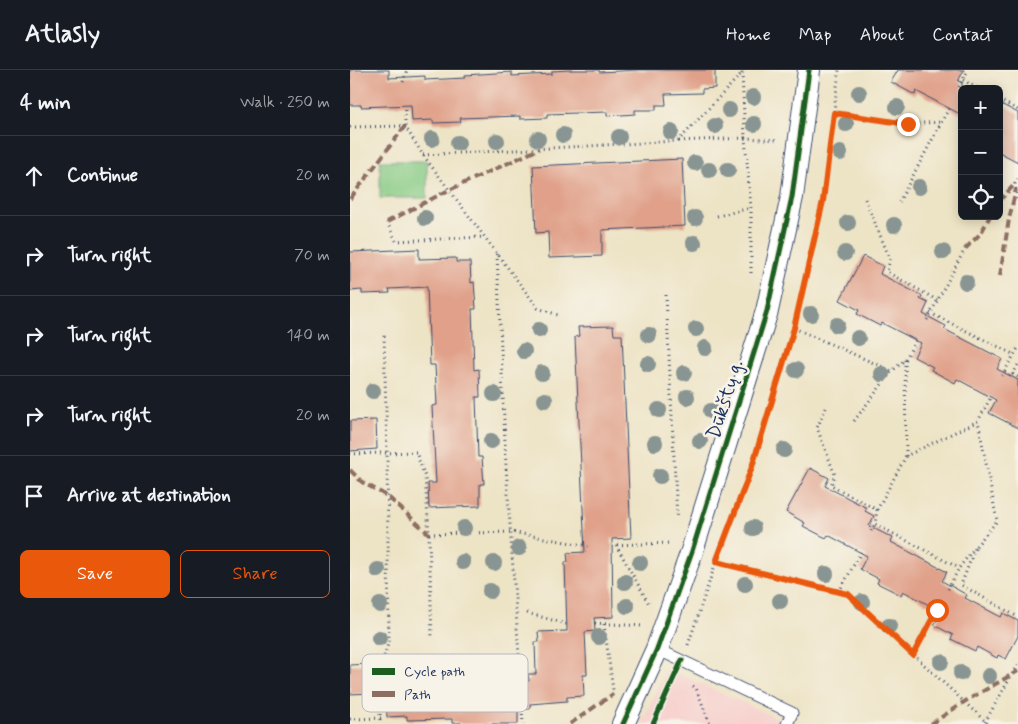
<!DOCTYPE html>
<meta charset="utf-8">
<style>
:root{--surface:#171b24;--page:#242831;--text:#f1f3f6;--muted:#9ea1a6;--line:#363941;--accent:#ea580c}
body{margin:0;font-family:Mynerve,sans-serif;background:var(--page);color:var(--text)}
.controls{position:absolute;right:15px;top:15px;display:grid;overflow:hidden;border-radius:8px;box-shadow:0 2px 12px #0003}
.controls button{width:45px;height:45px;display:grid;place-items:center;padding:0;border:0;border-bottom:1px solid var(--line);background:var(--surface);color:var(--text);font:25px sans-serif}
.stop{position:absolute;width:15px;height:15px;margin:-11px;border:4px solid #ea580c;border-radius:50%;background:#fff}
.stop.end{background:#ea580c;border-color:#fff;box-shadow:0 1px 5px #0008}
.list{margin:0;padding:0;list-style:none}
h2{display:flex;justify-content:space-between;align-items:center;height:65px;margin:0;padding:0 20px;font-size:21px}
h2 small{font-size:16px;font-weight:400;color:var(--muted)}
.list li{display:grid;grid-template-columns:32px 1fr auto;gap:15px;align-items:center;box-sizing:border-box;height:80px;padding:0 20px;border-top:1px solid var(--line)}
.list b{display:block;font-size:19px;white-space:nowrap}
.list em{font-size:16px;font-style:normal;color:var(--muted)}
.actions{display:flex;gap:10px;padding:15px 20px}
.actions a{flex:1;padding:11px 0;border:1px solid var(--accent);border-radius:8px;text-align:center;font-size:18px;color:var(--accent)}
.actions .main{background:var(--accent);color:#fff}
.icon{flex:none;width:28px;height:28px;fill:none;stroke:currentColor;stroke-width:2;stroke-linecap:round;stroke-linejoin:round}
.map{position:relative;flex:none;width:668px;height:654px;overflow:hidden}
header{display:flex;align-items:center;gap:30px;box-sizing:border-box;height:70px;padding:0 25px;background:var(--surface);border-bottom:1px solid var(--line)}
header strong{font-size:24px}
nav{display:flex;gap:28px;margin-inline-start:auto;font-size:18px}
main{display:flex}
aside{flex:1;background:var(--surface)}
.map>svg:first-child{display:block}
.built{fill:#f7d0cd}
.green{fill:#87cb84;stroke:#517d71}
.building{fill:#e0a089}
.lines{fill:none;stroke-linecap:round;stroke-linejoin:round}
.service-casing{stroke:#3a4a6d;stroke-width:13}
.minor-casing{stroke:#3a4a6d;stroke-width:24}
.path{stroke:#3a4a6d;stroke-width:3;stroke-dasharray:1 4;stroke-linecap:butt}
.service{stroke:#fff;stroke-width:11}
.minor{stroke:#fff;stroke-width:22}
.quiet{stroke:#8d6e63;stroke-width:4;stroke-dasharray:8 4;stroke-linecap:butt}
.cycleway-casing{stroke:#f7f3e8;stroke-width:8}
.cycleway{stroke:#1b5e20;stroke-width:5}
.tree{fill:#889592}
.route{stroke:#ea580c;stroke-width:6}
.labels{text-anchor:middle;stroke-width:5;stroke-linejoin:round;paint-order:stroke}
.street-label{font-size:20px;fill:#1b2f5e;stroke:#f7f3e8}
.key{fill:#f7f3e8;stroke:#b5b8bf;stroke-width:1}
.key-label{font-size:14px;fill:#1b2f5e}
</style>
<header>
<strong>Atlasly</strong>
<nav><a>Home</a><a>Map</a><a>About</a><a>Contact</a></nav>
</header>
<main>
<aside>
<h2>4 min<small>Walk · 250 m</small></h2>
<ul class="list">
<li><svg class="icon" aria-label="ahead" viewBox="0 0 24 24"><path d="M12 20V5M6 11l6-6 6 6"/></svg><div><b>Continue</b></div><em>20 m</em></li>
<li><svg class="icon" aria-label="right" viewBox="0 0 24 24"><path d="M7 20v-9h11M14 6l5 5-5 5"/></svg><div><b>Turn right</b></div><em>70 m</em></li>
<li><svg class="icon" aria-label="right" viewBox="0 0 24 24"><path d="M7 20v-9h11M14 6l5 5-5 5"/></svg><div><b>Turn right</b></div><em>140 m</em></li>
<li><svg class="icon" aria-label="right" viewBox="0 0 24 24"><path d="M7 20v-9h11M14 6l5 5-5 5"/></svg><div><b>Turn right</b></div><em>20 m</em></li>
<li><svg class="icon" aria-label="arrive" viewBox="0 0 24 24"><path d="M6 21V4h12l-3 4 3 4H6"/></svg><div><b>Arrive at destination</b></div></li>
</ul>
<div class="actions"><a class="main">Save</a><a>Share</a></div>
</aside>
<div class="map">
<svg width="668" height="654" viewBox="0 0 668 654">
<rect width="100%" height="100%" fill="#f7f3e8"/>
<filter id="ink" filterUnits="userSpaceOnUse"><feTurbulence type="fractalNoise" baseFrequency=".02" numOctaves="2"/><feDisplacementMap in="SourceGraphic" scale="10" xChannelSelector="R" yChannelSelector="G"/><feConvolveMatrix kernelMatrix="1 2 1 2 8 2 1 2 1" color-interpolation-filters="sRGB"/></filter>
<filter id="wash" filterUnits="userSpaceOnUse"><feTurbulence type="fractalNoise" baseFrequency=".0096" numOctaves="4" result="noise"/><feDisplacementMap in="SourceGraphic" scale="20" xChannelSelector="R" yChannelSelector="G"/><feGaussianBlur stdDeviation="1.12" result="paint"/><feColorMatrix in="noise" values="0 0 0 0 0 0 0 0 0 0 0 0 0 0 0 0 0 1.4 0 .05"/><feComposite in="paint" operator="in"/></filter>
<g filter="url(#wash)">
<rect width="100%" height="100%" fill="#ede3c5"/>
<path class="built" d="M317 599 441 654H291Z"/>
<path class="green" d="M30 91H77V128H30Z"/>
<g id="blocks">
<path class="building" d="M0 0H39V8L75 6V10L115 8V5L162 2V6L202 4V1L219 0H249V2L289 0H365V18L352 19V23L315 24 316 35H306V40H285V44L257 46V42L197 44V48L170 49V46L110 48 111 52 83 53V50L62 51 61 35 11 37V35H0Z
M548 0H614L608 11 612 13V45L566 21 565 25 541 12Z
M649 33 668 43V92L649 82Z
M332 89 335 156 252 160V186L199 188 198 162 186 163 183 96Z
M69 179V189L106 188V192H120L121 213 124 212 126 239H122L124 300 129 299 130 327H126L128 387H132L134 414H130V436L79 438 78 413H86L82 336 87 335 85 295H80L77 217 39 219 40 223 12 224V220L0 221V182Z
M513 186 533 196 530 204 572 226 570 229 578 233 573 244 596 256 594 259 652 289 647 299 668 310V358L639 343 646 330 607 309 605 313 581 300 583 297 564 287 571 273 532 253 530 256 507 244 509 240 490 230Z
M263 256 264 265H272L281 468 262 469 263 547 244 548 245 561 235 562 237 605H233L234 626 217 627V631L180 634V639H168V654H111V653H102V649L57 650V646L37 647 36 628 23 629V623L0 624V595L21 594 22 601 91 598V601H101V614L179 611 178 604H186L185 572H189L188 562 217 561 215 492H218L217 483 235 482 225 267 229 266 228 257Z
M26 350 27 379 0 381V351Z
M460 398 479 408 475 416 517 438 515 441 524 446 519 456 543 468 541 472 597 502 592 511 617 525 615 528 651 547 653 543 668 551V566L656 589 648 585 647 588 627 577 625 581 601 569 603 565 584 555 592 542 553 521 551 525 527 513 529 509 510 499 517 486 478 465 476 468 453 456 455 453 436 442Z"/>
</g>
</g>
<g filter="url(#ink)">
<use href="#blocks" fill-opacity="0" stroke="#3a4a6d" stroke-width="1"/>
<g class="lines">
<g class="service-casing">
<path id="service" d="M307 579 442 643 437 654"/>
</g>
<g class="minor-casing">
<path id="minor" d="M273 654 307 579 342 481 417 241 442 127 459 0"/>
</g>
<path class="path" d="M613 10 629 19
M53 12 57 0
M609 17 618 0
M649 30 668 40
M484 43 558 54 591 52
M55 56V36
M0 57 55 56 73 85 188 238 211 246
M329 71 395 68 392 3 394 0
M73 85 328 71 392 3V0
M668 109 665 114 668 130
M515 129 540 189 537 202 587 230
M549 132 599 38
M367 146 401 138
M37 152 46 171 134 167
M147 184 156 396 171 615
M401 203V138L395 68 429 70
M316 225 327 449
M580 243 663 284
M577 250 615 179
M444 258 542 301 555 290 566 270
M555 290 556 386 628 351 641 327
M668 295 663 304 668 307
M652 306 668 278
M476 338 467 358 485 405 481 415 527 440 525 454 609 498 626 476 611 515 668 547
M504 351 542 301
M0 384 66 382 75 407 79 464 82 568
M527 440 556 386
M521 461 525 454
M79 464 161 462 238 476
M262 475 321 473
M266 475 299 534
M626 476 647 451 628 351
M366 492 498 524 638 654
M598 519 609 498
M489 522 511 482
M177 543 220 555
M245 553 292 556
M254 554 263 620
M338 575 366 492 402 397 444 258 473 131 489 0
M563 585 587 540
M28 605 39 571 37 383 34 264
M343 616 346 618 360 654
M30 629V654
M172 639 173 654
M0 649 31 648
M635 652 668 594"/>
<use href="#service" class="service"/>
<use href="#minor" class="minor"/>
<path class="quiet" d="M0 129 55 56
M649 131 665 114
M37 152 99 120 189 79
M615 179 631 163 640 146
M650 206 659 149 666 119
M0 400 12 412 37 426 79 464
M220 654 263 624
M581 654 614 632 668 601"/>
<g class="cycleway-casing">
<path id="cycleway" d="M273 654 307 579 342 481 417 241 442 127 459 0
M303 654 332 590"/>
</g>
<use href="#cycleway" class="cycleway"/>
</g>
<g class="tree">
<circle cx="509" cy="23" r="8"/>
<circle cx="403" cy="27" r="8"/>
<circle cx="547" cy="37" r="8"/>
<circle cx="379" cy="40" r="8"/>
<circle cx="404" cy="54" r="8"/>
<circle cx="496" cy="54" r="8"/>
<circle cx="365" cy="56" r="8"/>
<circle cx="321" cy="62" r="8"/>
<circle cx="213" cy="65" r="8"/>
<circle cx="269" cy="67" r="8"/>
<circle cx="82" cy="69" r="8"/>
<circle cx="188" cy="69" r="8"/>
<circle cx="147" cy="71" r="8"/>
<circle cx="108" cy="73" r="8"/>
<circle cx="490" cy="83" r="8"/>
<circle cx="345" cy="93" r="8"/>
<circle cx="359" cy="100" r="8"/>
<circle cx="378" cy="100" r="8"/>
<circle cx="569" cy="117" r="8"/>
<circle cx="75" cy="148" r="8"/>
<circle cx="345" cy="148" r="8"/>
<circle cx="498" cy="153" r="8"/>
<circle cx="544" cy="155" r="8"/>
<circle cx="344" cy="173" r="8"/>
<circle cx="593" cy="182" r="8"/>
<circle cx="495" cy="183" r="8"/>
<circle cx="616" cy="212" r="8"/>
<circle cx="461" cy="244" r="8"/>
<circle cx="487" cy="255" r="8"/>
<circle cx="346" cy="259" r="8"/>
<circle cx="189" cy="260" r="8"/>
<circle cx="299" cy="265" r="8"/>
<circle cx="508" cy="268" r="8"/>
<circle cx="355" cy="278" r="8"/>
<circle cx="174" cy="281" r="8"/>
<circle cx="298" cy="294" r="8"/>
<circle cx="446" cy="300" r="8"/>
<circle cx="192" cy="303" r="8"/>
<circle cx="334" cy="303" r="8"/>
<circle cx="532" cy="304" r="8"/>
<circle cx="23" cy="321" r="8"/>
<circle cx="144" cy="324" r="8"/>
<circle cx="337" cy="327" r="8"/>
<circle cx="195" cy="330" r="8"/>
<circle cx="309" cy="340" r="8"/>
<circle cx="361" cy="341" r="8"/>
<circle cx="141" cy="371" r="8"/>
<circle cx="350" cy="371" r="8"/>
<circle cx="305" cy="373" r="8"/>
<circle cx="434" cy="380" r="8"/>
<circle cx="310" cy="406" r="8"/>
<circle cx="114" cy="458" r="8"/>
<circle cx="403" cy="458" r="8"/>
<circle cx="169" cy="478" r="8"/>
<circle cx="113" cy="492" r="8"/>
<circle cx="144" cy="493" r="8"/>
<circle cx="290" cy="493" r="8"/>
<circle cx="28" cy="500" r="8"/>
<circle cx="476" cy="504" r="8"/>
<circle cx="275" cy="512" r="8"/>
<circle cx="395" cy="514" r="8"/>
<circle cx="140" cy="521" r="8"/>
<circle cx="430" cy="531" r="8"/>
<circle cx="512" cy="532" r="8"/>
<circle cx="30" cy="535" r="8"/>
<circle cx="277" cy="536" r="8"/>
<circle cx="539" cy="556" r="8"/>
<circle cx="249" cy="567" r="8"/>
<circle cx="29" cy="568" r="8"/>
<circle cx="591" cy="592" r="8"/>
<circle cx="611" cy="603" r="8"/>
<circle cx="639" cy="606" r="8"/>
</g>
</g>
<g class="lines" filter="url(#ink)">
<path class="route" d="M558 54 484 43 473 131 444 258 402 397 366 492 498 524 563 585 587 540"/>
</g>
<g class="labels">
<g class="street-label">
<text transform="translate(374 329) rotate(-73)" y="7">Dūkštų g.</text>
</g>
</g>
<rect x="12" y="584" width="166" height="58" rx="8" class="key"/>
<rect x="22" y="598" width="23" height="7" fill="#1b5e20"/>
<rect x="22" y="621" width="23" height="6" fill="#8d6e63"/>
<g class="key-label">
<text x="54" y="606">Cycle path</text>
<text x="54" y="629">Path</text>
</g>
</svg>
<div class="controls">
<button>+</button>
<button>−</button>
<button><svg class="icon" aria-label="locate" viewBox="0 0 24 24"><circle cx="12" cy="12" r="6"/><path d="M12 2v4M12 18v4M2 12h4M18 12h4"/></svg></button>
</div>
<div class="stop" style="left:587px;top:540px"></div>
<div class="stop end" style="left:558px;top:54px"></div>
</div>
</main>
